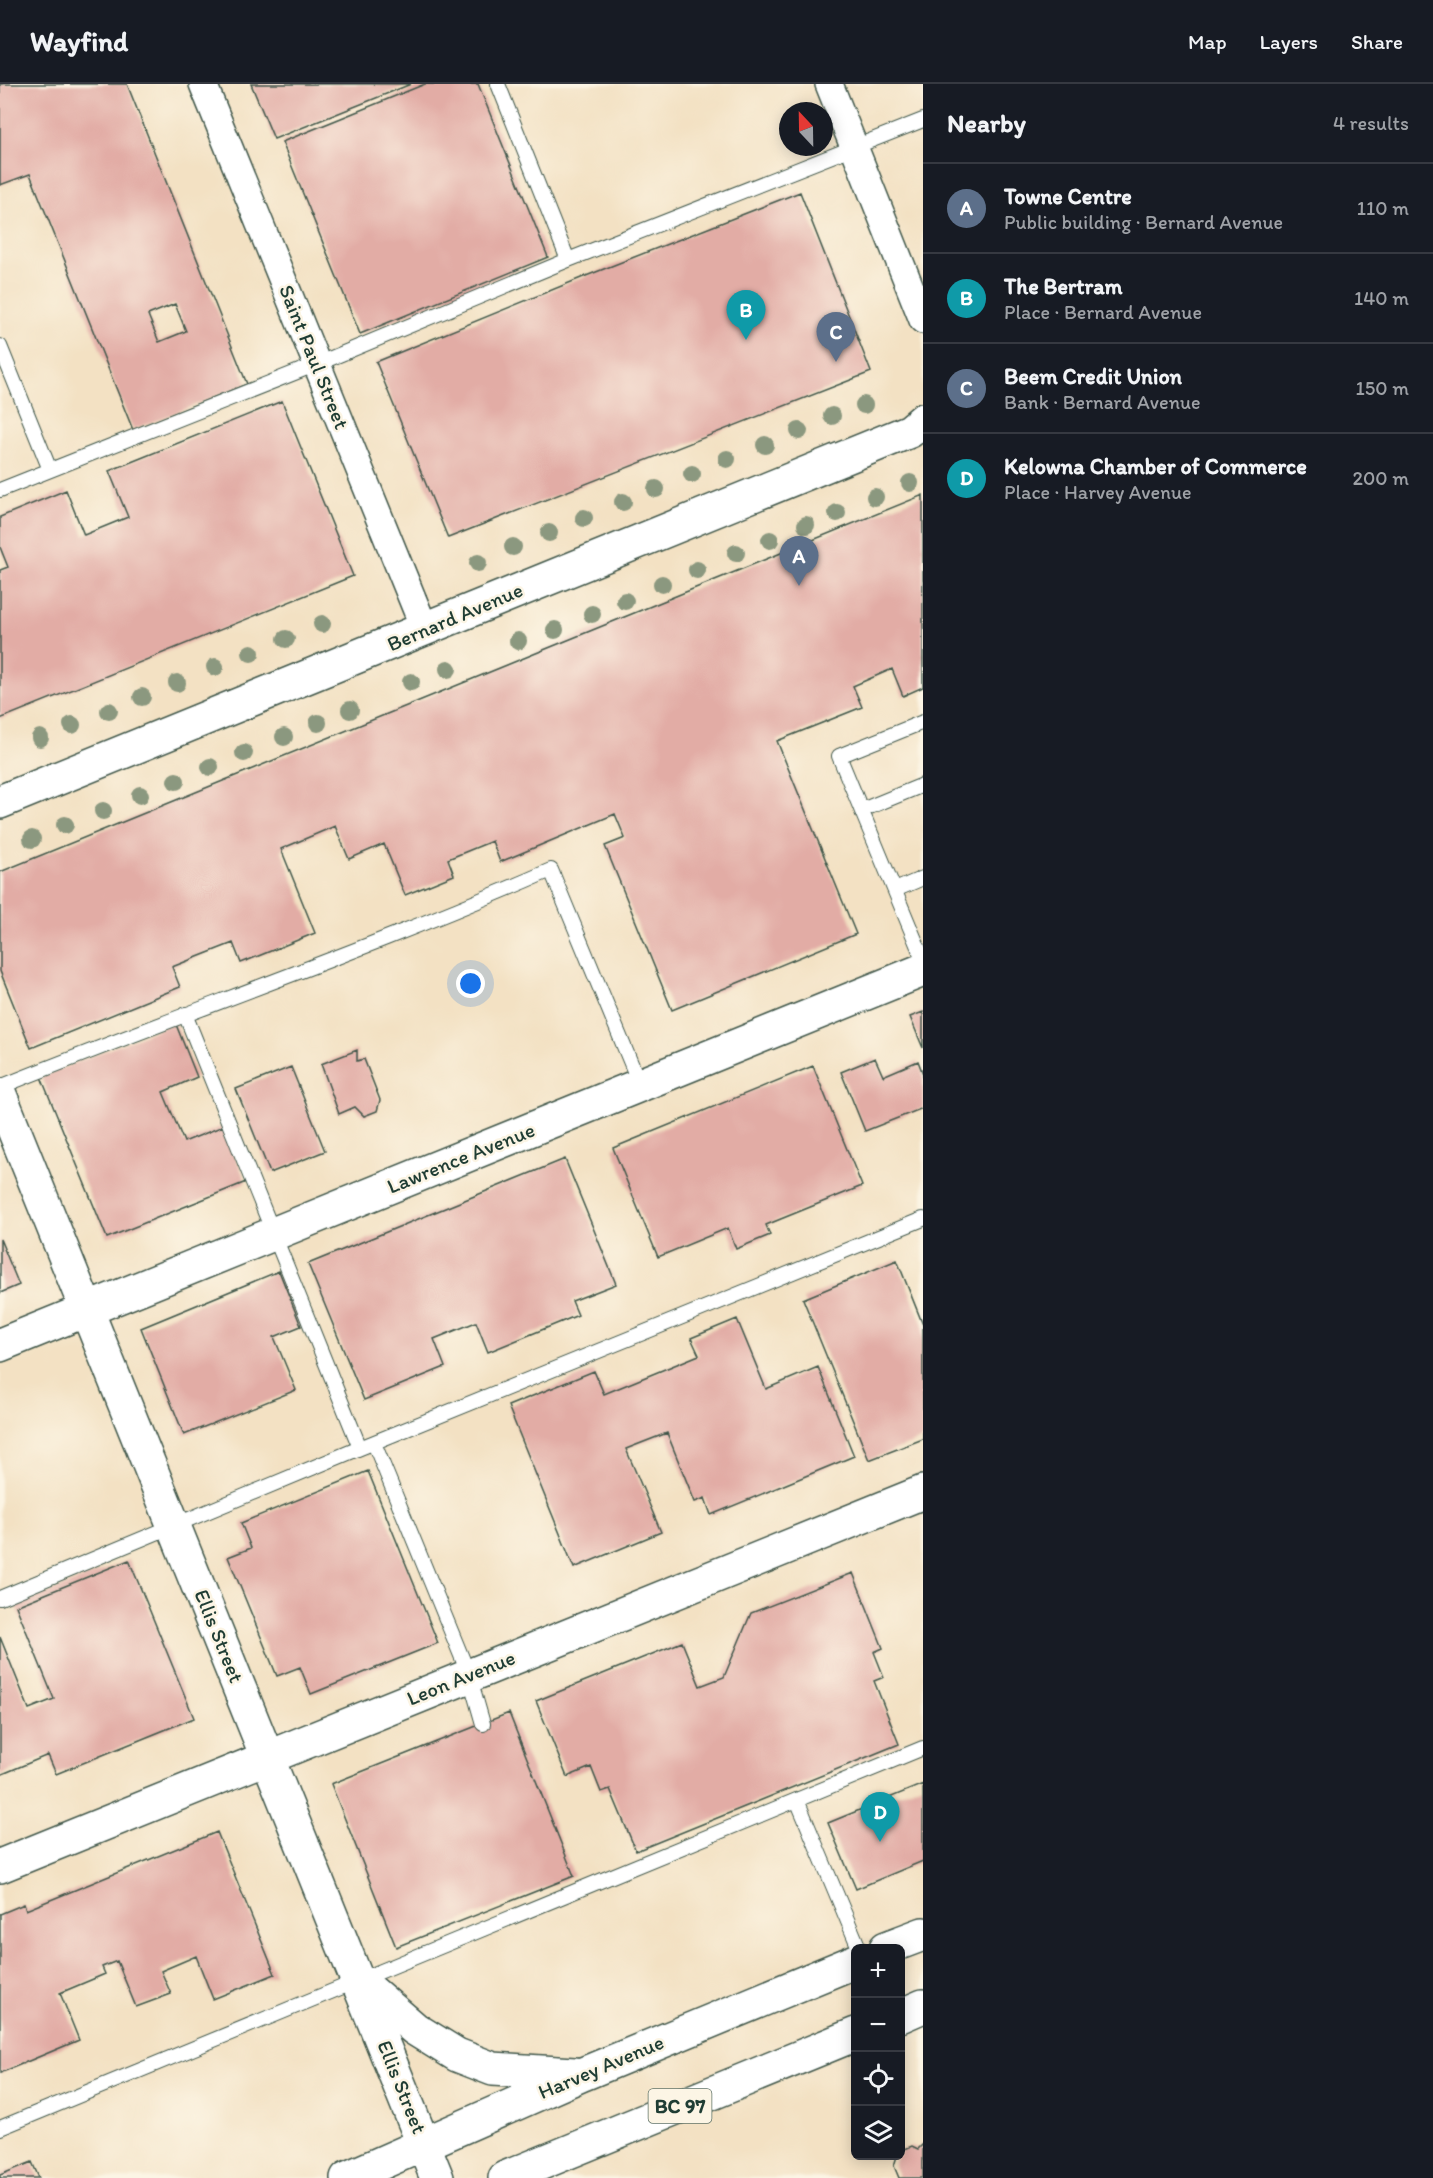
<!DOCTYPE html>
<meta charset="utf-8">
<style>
:root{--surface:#171b24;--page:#242831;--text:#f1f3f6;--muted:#9ea1a6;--line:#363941;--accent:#1a73e8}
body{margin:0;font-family:Itim,sans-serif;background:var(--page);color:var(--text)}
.controls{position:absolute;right:18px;bottom:18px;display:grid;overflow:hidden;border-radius:9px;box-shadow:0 3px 15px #0003}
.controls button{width:54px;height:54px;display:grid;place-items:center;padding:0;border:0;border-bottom:2px solid var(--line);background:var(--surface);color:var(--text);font:30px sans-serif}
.compass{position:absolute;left:779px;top:18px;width:54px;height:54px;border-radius:50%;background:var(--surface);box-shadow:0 3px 15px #0003;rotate:338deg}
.you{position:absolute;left:471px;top:900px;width:21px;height:21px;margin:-15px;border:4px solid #fff;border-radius:50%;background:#1a73e8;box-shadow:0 0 0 9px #1a73e833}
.badge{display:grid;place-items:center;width:39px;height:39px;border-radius:50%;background:var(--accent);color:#fff;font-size:20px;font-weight:700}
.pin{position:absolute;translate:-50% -50px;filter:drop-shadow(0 2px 3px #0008)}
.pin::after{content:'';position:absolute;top:32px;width:21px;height:18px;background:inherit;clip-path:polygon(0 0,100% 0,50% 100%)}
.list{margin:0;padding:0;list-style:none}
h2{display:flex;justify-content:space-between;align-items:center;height:78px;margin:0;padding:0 24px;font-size:26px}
h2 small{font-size:20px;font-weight:400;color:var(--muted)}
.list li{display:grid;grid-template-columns:39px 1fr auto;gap:18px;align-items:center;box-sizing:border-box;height:90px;padding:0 24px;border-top:2px solid var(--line)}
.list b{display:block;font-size:22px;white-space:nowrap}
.list p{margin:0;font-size:20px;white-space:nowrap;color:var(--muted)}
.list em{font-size:20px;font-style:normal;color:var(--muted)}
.icon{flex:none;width:33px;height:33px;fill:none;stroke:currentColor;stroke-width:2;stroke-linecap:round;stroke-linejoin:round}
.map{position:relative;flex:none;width:923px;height:2094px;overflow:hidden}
header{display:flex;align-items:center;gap:36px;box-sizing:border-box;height:84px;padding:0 30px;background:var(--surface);border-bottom:2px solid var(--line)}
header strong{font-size:28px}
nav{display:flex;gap:33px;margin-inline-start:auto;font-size:21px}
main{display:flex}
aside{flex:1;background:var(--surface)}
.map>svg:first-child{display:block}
.building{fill:#e2aca5;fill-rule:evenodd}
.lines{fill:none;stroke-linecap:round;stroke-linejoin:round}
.lane-casing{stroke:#3f5649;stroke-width:16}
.street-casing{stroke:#3f5649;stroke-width:30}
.secondary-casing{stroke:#3f5649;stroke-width:36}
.highway-casing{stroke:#3f5649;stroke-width:36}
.lane{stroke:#fff;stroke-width:14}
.street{stroke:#fff;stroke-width:27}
.secondary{stroke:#fff;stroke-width:33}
.highway{stroke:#fff;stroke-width:33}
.tree{fill:#8b987f}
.labels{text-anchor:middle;stroke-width:5;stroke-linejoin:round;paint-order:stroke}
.shield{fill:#fcf5e5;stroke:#617469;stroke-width:1.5}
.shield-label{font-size:20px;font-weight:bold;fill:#1f3d34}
.street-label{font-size:21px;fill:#1f3d34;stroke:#fcf5e5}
</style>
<header>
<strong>Wayfind</strong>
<nav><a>Map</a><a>Layers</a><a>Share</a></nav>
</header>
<main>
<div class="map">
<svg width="923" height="2094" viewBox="0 0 923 2094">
<rect width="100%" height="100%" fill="#fcf5e5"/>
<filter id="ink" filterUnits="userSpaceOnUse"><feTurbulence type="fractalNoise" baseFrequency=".0167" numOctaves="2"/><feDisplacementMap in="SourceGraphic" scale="12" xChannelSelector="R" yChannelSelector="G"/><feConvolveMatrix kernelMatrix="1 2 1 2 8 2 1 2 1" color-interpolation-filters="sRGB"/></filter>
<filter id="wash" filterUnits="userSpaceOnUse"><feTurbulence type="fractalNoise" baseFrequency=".008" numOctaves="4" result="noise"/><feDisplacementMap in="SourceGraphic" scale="24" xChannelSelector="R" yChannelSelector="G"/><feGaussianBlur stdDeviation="1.35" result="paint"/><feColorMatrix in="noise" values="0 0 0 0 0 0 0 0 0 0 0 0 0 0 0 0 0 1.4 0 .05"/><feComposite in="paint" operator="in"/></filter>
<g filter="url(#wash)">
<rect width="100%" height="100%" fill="#f3e1c3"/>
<g id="blocks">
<path class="building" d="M0 0H127L247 300 133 346 30 90 0 101ZM175 220 186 247 159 258 148 231Z
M251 0H411L274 55Z
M425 0H478L548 173 360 250 282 58Z
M800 108 871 288 448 454 376 278 586 192Z
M282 317 353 492 0 635V486L8 483 0 463V433L66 406 84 451 128 433 109 387Z
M923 411V603L903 612 892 585 853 602 862 623 777 657 856 850 672 926 605 762 625 754 615 730 500 778 492 757 448 775 454 791 405 811 384 760 349 775 335 742 281 765 315 849 241 879 233 859 172 883 180 903 31 964 0 887V788Z
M923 928V964L910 933Z
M175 938 197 993 163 1008 184 1058 223 1042 246 1098 107 1154 41 993Z
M357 966V977L364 975 380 1016 377 1027 364 1032 355 1023 339 1030 321 980Z
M875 974 883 992 918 977 923 990V1024L865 1047 841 988Z
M813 982 862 1102 766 1141 770 1151 736 1165 728 1144 658 1173 613 1064Z
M291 983 325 1067 270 1089 236 1005Z
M565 1075 616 1200 572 1217 578 1231 488 1268 476 1238 434 1255 445 1283 364 1316 308 1180Z
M0 1155 19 1201 0 1209Z
M897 1176 923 1241V1355L869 1376 803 1215Z
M279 1187 301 1242 274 1253 296 1306 184 1351 141 1244Z
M737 1235 766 1305 818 1283 854 1372 711 1431 705 1414 695 1418 667 1349 626 1365 661 1448 574 1484 508 1322 594 1287 604 1310 699 1271 691 1254Z
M368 1387 438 1559 311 1610 300 1583 277 1592 228 1473 251 1464 241 1439Z
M129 1476 194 1634 56 1690 48 1671 0 1691V1553L29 1625 54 1615 16 1522Z
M853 1489 883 1564 874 1568 884 1593 874 1597 899 1660 636 1767 610 1705 601 1708 591 1683 567 1693 536 1617 682 1558 700 1602 724 1593 751 1529Z
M509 1629 574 1792 396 1863 331 1700Z
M923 1700V1777L856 1805 828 1739Z
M217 1748 275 1890 213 1915 196 1872 161 1887 171 1910 136 1923 117 1877 102 1883 105 1890 60 1909 79 1956 0 1989V1830L24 1820 26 1826Z
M923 2060V2094H899L894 2082 897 2072H900V2067L912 2062 918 2065Z
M32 2078 39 2094H0V2091Z"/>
</g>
</g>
<g filter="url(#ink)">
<use href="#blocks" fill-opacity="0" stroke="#3f5649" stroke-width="1.5"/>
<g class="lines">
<g class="lane-casing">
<path id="lane" d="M498 0 568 176
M0 262 50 386
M0 406 317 280 568 176 923 36
M923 638 839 672 923 875
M862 726 923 701
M895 806 923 794
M185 930 360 1364
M0 1003C183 929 370 865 551 786L640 1001
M374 1359 469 1591 483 1640
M0 1514 360 1364 923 1135
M797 1716 859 1864
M0 2044 923 1664"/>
</g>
<g class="street-casing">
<path id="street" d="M203 0 425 546
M829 0 923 236"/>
</g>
<g class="secondary-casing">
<path id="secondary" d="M0 718 910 347 923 336
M0 1011 437 2094
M0 1261 923 886
M0 1782 923 1408"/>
</g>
<g class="highway-casing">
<path id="highway" d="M886 1864 923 1850
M358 1896 415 1945 457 1971 493 1985 575 1990
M900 1932 923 1922
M347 2094 583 1990 856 1877
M505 2094 856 1950"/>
</g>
<use href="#lane" class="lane"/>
<use href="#street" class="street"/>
<use href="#secondary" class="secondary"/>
<use href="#highway" class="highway"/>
</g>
<g class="tree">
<circle cx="864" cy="321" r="9"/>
<circle cx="832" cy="332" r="9"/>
<circle cx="799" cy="347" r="9"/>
<circle cx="765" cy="361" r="9"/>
<circle cx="727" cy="375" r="9"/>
<circle cx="692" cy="390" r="9"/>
<circle cx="910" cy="399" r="9"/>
<circle cx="656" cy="405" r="9"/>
<circle cx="875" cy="413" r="9"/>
<circle cx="623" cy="418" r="9"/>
<circle cx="837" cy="429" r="9"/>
<circle cx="584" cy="434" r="9"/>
<circle cx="806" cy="441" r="9"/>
<circle cx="549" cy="449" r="9"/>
<circle cx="770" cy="456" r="9"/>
<circle cx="513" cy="463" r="9"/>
<circle cx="736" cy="469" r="9"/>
<circle cx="478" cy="479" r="9"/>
<circle cx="697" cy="486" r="9"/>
<circle cx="662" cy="500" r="9"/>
<circle cx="625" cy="517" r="9"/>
<circle cx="592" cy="530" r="9"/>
<circle cx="322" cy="540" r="9"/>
<circle cx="555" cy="546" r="9"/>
<circle cx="286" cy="555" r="9"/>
<circle cx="518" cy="557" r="9"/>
<circle cx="251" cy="569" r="9"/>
<circle cx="215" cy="583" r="9"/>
<circle cx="448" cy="585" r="9"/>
<circle cx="411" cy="598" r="9"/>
<circle cx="177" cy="599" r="9"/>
<circle cx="142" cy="613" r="9"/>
<circle cx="350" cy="626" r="9"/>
<circle cx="109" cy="627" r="9"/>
<circle cx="318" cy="639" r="9"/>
<circle cx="72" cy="641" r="9"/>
<circle cx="284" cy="653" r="9"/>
<circle cx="40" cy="654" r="9"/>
<circle cx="244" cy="669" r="9"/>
<circle cx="210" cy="683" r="9"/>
<circle cx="176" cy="697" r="9"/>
<circle cx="140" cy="711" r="9"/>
<circle cx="103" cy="727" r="9"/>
<circle cx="65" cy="741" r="9"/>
<circle cx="32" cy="755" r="9"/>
</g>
</g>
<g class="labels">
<rect class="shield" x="648.5" y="2005" width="63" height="34" rx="4.5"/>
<g class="shield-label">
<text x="680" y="2029">BC 97</text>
</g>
<g class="street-label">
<text transform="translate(314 273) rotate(68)" y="7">Saint Paul Street</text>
<text transform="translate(455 533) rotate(-23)" y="7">Bernard Avenue</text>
<text transform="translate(461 1074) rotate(-22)" y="7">Lawrence Avenue</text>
<text transform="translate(219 1552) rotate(68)" y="7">Ellis Street</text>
<text transform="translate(461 1594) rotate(-22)" y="7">Leon Avenue</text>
<text transform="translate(601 1983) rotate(-23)" y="7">Harvey Avenue</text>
<text transform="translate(402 2003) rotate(68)" y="7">Ellis Street</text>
</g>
</g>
</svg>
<div class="controls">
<button>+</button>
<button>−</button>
<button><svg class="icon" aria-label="locate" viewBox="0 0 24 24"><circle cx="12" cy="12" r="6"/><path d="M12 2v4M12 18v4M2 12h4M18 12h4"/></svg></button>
<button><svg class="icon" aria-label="layers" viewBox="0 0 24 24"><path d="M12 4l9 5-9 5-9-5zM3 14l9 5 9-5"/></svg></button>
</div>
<svg class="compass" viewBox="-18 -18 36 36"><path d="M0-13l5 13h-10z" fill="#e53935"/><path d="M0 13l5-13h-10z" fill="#9ea1a6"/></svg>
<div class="you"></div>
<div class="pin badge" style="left:799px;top:502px;background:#5c6f8a">A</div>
<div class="pin badge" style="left:746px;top:256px;background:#0f9aa8">B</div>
<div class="pin badge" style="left:836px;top:278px;background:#5c6f8a">C</div>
<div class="pin badge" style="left:880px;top:1758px;background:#0f9aa8">D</div>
</div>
<aside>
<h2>Nearby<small>4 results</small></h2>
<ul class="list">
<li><span class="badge" style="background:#5c6f8a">A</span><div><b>Towne Centre</b><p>Public building · Bernard Avenue</p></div><em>110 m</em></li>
<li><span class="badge" style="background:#0f9aa8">B</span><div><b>The Bertram</b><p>Place · Bernard Avenue</p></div><em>140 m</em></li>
<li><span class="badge" style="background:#5c6f8a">C</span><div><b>Beem Credit Union</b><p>Bank · Bernard Avenue</p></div><em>150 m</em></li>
<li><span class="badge" style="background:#0f9aa8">D</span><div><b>Kelowna Chamber of Commerce</b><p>Place · Harvey Avenue</p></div><em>200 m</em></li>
</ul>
</aside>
</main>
